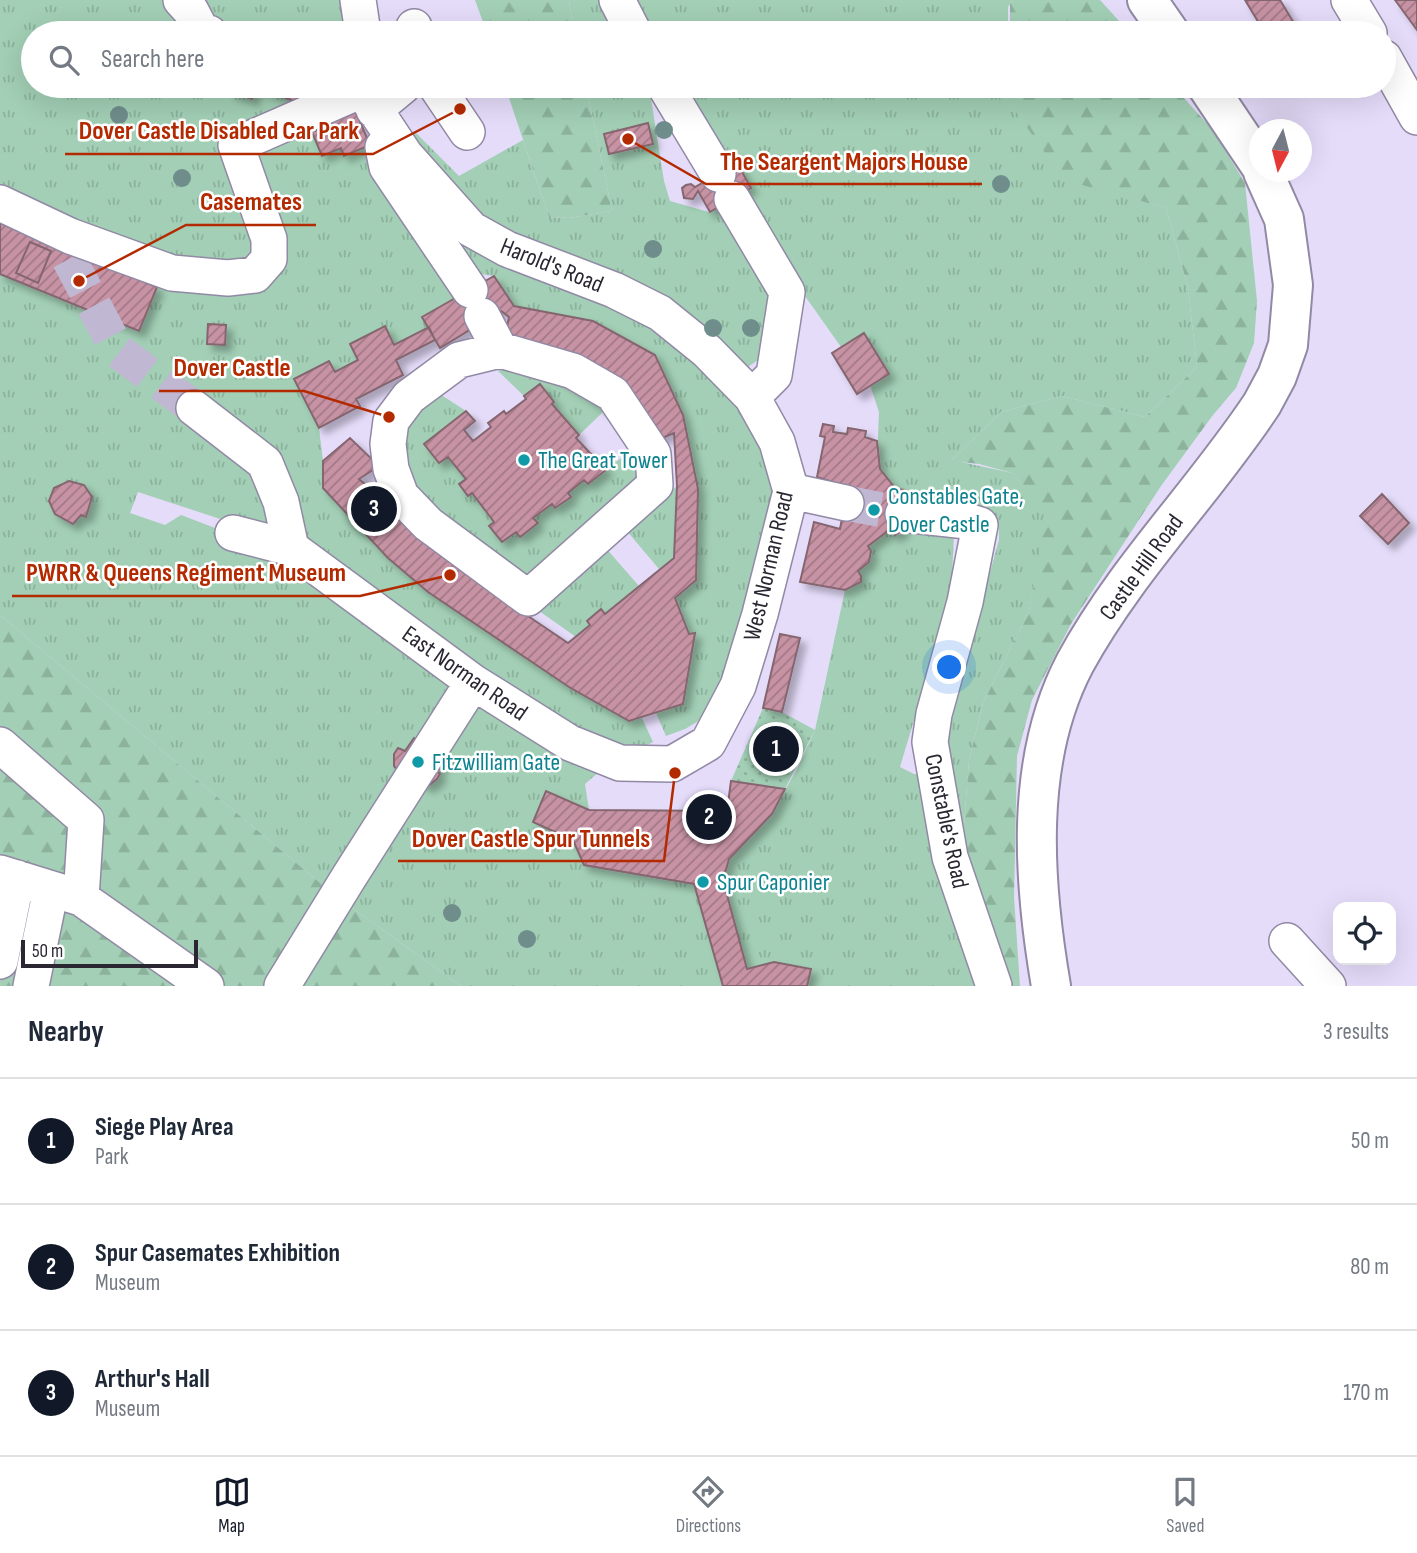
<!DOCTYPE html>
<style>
:root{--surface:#fff;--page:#f2f2f3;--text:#1f2937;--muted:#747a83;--line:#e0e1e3;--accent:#111827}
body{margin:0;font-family:"Sofia Sans Condensed",sans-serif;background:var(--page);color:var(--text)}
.controls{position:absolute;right:21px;bottom:21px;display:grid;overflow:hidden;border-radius:14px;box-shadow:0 7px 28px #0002}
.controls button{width:63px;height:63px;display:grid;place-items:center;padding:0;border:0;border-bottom:2px solid var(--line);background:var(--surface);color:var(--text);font:35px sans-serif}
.compass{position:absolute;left:1249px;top:119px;width:63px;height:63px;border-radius:50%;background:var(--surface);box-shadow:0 7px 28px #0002;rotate:187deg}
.scale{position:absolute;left:21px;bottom:18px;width:177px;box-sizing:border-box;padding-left:7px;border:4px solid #2b2732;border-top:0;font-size:19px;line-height:24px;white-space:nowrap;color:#2b2732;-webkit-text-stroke:5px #fff;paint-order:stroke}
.you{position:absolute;left:950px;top:668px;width:24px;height:24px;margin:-18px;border:5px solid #fff;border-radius:50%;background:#1a73e8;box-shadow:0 0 0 10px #1a73e833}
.badge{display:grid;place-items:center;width:46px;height:46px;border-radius:50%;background:var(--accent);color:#fff;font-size:23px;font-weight:700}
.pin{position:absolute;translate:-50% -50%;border:4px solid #fff;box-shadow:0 2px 7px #0006}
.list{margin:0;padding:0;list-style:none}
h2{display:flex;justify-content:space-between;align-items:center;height:91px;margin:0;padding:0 28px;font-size:30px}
h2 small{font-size:23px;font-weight:400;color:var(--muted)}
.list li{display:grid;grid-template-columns:46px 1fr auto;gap:21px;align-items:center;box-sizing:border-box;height:126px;padding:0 28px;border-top:2px solid var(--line)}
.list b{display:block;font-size:26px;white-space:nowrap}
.list p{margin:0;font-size:23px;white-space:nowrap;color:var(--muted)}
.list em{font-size:23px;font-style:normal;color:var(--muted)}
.icon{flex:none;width:38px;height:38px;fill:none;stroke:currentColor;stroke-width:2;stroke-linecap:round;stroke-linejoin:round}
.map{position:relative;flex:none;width:1417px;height:986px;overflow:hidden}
.search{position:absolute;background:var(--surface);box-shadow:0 7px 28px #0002;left:21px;right:21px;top:21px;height:77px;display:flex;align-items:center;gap:18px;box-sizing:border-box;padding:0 24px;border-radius:38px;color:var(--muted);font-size:26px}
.sheet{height:469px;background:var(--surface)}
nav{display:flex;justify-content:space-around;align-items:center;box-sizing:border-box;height:98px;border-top:2px solid var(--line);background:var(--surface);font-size:19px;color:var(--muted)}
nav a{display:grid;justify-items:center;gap:4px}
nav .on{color:var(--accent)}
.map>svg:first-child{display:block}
.grass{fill:url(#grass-tufts)}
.forest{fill:url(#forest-firs)}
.park{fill:url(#park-dots)}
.building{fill:url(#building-hatch);stroke:#856670;stroke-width:2;filter:url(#shadow)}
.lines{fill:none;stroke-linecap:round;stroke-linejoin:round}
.minor-tunnel{stroke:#c0b8d2;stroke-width:35;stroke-dasharray:35 18;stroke-linecap:butt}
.minor-casing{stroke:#9289a5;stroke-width:38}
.major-casing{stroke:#9289a5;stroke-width:42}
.minor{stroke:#fff;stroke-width:35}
.major{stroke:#fff;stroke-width:38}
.tree{fill:#6f8d8b}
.culture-dot{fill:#0f9aa8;stroke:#fff;stroke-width:2.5}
.labels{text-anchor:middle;stroke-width:5;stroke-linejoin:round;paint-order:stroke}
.street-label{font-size:24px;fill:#2b2732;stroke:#fff}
.culture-label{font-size:24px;fill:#0d838f;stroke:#fff;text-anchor:start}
.leader{fill:none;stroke:#b42a00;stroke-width:2.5}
.callout-dot{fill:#b42a00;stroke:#fff;stroke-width:2.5}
.callout-label{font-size:26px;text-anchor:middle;font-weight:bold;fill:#b42a00;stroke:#fff;stroke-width:5;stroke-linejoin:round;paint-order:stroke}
</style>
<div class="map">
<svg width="1417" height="986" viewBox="0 0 1417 986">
<defs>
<pattern id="grass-tufts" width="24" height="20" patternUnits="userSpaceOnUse" patternTransform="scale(1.75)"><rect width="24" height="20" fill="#a2cfb5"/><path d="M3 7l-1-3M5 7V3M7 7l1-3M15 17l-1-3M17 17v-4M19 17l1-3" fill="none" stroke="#8cb29c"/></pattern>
<pattern id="forest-firs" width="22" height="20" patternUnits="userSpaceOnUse" patternTransform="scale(1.75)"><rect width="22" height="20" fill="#a2cfb5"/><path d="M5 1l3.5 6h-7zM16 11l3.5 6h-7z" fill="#8cb29c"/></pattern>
<pattern id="park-dots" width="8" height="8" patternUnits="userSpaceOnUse" patternTransform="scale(1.75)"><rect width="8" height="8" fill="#a2cfb5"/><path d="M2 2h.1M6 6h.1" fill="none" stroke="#8cb29c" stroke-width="1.8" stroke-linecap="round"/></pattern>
<pattern id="building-hatch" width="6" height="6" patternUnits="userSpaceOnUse" patternTransform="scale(1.75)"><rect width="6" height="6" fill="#c793a4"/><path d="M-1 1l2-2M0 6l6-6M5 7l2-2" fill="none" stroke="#a27886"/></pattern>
<filter id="shadow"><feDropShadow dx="6" dy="6" stdDeviation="3.5" flood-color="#0004"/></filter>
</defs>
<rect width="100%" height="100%" fill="#e5dcfa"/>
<path class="grass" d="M0 0H347L353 33H33V86H337L292 109 215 135 260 250 259 257 218 264 166 254 131 244 0 186Z
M569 0H608L623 33H574Z
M622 0H1013L1008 7V33H641Z
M586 86H649L664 181 670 201 709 212 717 208 769 286V338L758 360 745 369 487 229 400 138 415 132 459 176 523 140 549 217 569 218 612 211Z
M679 86H1009L1010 103 1064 179 1166 208 1188 288 1197 367 1145 417 1062 396 1001 412 952 460 1012 473 1047 514 1029 611 983 703 969 760 964 825 968 873 946 768 950 715 999 540V526L995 521 907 497 905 490 896 489 880 469V463L877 460 879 412 870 385 889 373 864 333 841 347 776 255 742 194 751 187 737 163 727 168Z
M328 114 332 124 322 156 341 148 344 156 370 145 458 297 422 317 429 327 395 345 384 326 350 344 358 360 335 372 329 361 319 428 323 461V488L388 558 569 687 629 721 642 718 653 742 621 759 545 718 292 534 284 494 186 395 176 402 181 411 239 455 258 482 272 536 138 492 130 513 165 525 181 515 292 557 599 772 585 784 589 810 546 791 533 822 573 840 584 865 694 884 723 986H461L337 897 0 615V274L139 331 157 287 257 285V156L265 140Z
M398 164 467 234 619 297 731 388 780 478 737 659 702 719 685 729 666 736 656 713 683 704 695 633 689 634 675 598 696 579 698 489 683 415 656 355 593 321 514 306 494 276 474 273Z
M501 359 605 404 602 413 579 435 552 404 554 402 540 384 524 396 498 371Z
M429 387 466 411 464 429 471 438 458 448 498 511 520 537 537 523 533 518 552 504 556 508 570 497 568 493 584 480 588 484 630 451 645 473 528 577 421 504 394 428Z
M677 486 674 558 659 569 626 530Z
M888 531 895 535 936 531 954 534 951 596 900 767 914 774 927 776 976 986H777L778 963 747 969 723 880 729 859 772 814 798 767 815 730 845 590 861 582 862 578 858 571 869 562 871 551 868 546Z
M604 546 639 586 605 614 600 609 587 621 590 625 576 637 532 606Z"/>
<path class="forest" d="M475 0H569L574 33H487Z
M1013 0H1100L1130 33H1010V4Z
M505 86H586L612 211 569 218 549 217Z
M1009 86H1173L1212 129 1245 183 1257 301 1254 343 1236 388 1213 415 1161 486 1071 624 1032 700 1017 756 1014 897 1020 986H1002L968 873 964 825 969 760 983 703 1029 611 1046 514 1012 473 979 464 951 461 1001 412 1062 396 1145 417 1197 367 1188 288 1166 208 1064 180 1009 102Z
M0 615 337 897 461 986H0Z"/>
<path class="park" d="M763 708 782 712 815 730 785 789 731 781Z"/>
<path class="building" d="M1245 0H1280L1300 33H1265Z
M1395 0H1417V30L1398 4Z
M232 86H302L296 102 256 87 252 99 230 92Z
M352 103 370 145 344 156 341 148 322 156 312 132 332 124 328 114Z
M648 123 653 144 609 154 604 134Z
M737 163 751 188 710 212 698 191 693 199 684 198 682 188 686 185 691 184 695 187Z
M0 223 157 287 139 331 0 274Z
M30 242 51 251 38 283 16 273Z
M494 276 514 306 593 321 655 355 683 415 698 489 696 580 675 598 689 634 695 633 683 704 629 721 569 687 428 592 388 558 323 488V461L350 438 379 466 359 479 488 589 568 643 590 625 587 621 601 609 605 614 674 558 677 486 674 433 653 442 504 341 509 317 501 311 440 348 422 317Z
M208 324 226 325 225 345 207 344Z
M385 326 394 345 429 327 435 340 396 360 403 375 356 399 360 406 319 428 294 379 329 361 335 372 358 360 350 344Z
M864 333 889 374 857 394 832 353Z
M540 384 554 402 552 404 579 435 576 438 606 470 588 484 584 480 568 493 571 497 555 508 552 504 533 518 538 523 520 537 516 532 502 542 489 526 494 522 472 493 468 496 459 484 466 479 448 457 439 463 424 444 466 411 475 421 464 430 473 441 491 427 488 423 504 411 506 414 526 399 524 396Z
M823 424 834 426 833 432 847 434 848 428 866 431 865 437 877 441 880 469 896 489 905 490 907 495 902 531 895 535 888 531 868 546 871 551 869 562 858 571 861 576V582L845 590 800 582 814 522 840 529 848 487 817 477 825 437 820 436Z
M69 481 84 485 92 497 86 517 81 515 73 524 55 514 49 501 54 488Z
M1382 494 1409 523 1388 544 1360 516Z
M780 634 800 638 782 712 763 708Z
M414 738 446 757 436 770 440 774 437 779 428 786 397 770 394 766V754L398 748 405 751Z
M731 781 785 789 772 814 729 859 723 880 747 969 774 962 811 969 807 986H723L694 884 584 865 573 840 533 822 546 791 589 810 727 811Z"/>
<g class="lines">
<path class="minor-tunnel" d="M69 259 118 351 194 408
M846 503 903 514"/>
<g class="minor-casing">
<path id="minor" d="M181 0 191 11 202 32 209 33
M358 0 363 33
M617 0 634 33
M1349 0 1369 33
M414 27 416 33
M1384 58 1417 117
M436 86 467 132
M665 86 718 174
M374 110 403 86
M383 147 387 167 470 290
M0 203 70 236 172 273 228 278 255 275 269 259V239L236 145 362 90 405 155 471 229 507 249 614 290 660 313 707 351 752 397
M482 316 500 350 459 360 409 397 391 421 388 444 391 469 401 496 428 524 528 598 655 485 653 454 613 394 573 371 500 350
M194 408 265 463 281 502 291 548
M791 491 846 503
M903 514 967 521 980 525 965 602 934 714 930 742 950 857 994 986
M233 533 291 548 473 682 570 743 620 763 672 764 708 743 738 686 760 614 791 491 777 442 752 397 774 375 787 292 732 199
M0 745 86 820 81 898
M0 873 81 898 206 986
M1287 941 1328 986
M0 961 17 878
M31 986 51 889
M282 986 349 877 473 682"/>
</g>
<g class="major-casing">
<path id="major" d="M1147 0 1170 33
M1207 86 1260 165
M1051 986C1033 881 1024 760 1075 663 1126 569 1203 493 1262 404L1277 376 1288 345 1293 285 1284 219 1263 172"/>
</g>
<use href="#minor" class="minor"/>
<use href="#major" class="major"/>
</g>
<g class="tree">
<circle cx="119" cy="115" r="9"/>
<circle cx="664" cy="130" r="9"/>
<circle cx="182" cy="178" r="9"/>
<circle cx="1001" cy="184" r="9"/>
<circle cx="653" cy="249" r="9"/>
<circle cx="713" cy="328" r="9"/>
<circle cx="751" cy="328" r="9"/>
<circle cx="452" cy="913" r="9"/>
<circle cx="527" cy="939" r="9"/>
</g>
<g class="culture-dot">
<circle cx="524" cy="460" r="7"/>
<circle cx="874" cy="510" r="7"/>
<circle cx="418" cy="762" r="7"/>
<circle cx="703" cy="882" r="7"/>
</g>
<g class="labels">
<g class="street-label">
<text transform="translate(552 265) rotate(22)" y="8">Harold's Road</text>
<text transform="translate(768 566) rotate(-77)" y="8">West Norman Road</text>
<text transform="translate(1141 567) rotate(-54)" y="8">Castle Hill Road</text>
<text transform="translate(465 673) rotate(35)" y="8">East Norman Road</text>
<text transform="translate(947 821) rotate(78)" y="8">Constable's Road</text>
</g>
<g class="culture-label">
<text x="538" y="468">The Great Tower</text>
<text x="888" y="504">Constables Gate,<tspan x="888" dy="28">Dover Castle</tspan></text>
<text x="432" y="770">Fitzwilliam Gate</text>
<text x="717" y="890">Spur Caponier</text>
</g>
</g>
<path class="leader" d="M460 109L373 154H65M628 139L706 184H982M79 281L186 225H316M389 417L304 391H159M450 575L360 596H12M675 773L664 861H398"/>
<g class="callout-dot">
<circle cx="460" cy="109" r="7"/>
<circle cx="628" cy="139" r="7"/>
<circle cx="79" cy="281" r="7"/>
<circle cx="389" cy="417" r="7"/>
<circle cx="450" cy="575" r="7"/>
<circle cx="675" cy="773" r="7"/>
</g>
<g class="callout-label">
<text x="219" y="139">Dover Castle Disabled Car Park</text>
<text x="844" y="170">The Seargent Majors House</text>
<text x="251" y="210">Casemates</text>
<text x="232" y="376">Dover Castle</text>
<text x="186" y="581">PWRR &amp; Queens Regiment Museum</text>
<text x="531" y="847">Dover Castle Spur Tunnels</text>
</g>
</svg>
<div class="controls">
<button><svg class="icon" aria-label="locate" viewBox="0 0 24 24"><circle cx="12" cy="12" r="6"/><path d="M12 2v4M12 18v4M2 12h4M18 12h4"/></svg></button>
</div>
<svg class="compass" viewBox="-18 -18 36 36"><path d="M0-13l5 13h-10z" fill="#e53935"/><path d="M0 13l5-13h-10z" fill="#747a83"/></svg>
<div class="scale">50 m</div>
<div class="you"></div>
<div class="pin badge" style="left:776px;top:749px">1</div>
<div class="pin badge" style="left:709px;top:817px">2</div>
<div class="pin badge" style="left:374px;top:509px">3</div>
<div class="search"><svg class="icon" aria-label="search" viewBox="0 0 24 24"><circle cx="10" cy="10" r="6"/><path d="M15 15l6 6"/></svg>Search here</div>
</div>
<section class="sheet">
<h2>Nearby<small>3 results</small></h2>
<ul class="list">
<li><span class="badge">1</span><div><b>Siege Play Area</b><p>Park</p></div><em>50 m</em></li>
<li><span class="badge">2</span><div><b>Spur Casemates Exhibition</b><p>Museum</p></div><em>80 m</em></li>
<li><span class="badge">3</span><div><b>Arthur's Hall</b><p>Museum</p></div><em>170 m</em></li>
</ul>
</section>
<nav>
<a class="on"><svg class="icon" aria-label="map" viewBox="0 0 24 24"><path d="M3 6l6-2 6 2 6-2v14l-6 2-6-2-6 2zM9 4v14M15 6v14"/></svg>Map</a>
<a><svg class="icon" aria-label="directions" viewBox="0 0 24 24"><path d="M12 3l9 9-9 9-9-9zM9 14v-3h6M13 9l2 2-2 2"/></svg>Directions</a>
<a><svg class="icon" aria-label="saved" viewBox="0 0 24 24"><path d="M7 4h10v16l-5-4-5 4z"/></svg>Saved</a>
</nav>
